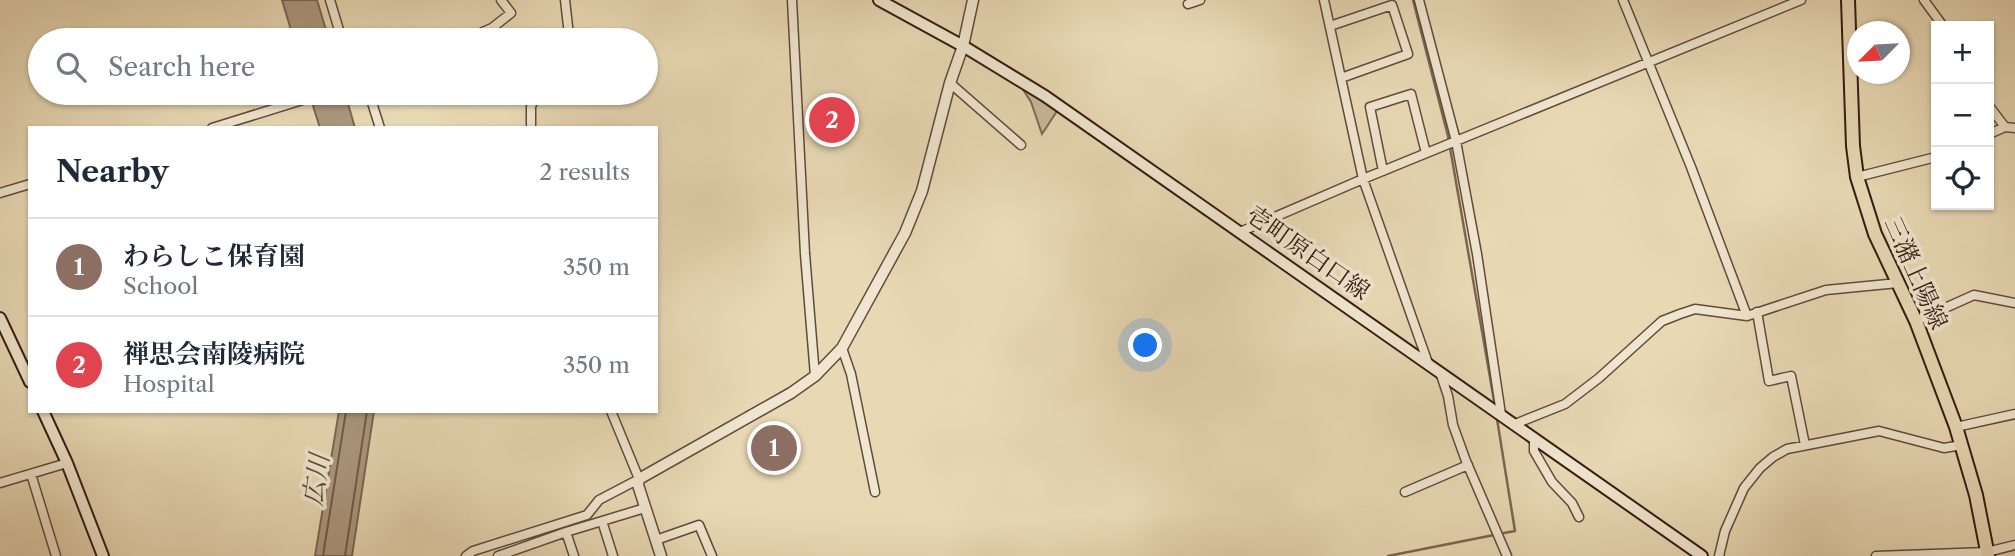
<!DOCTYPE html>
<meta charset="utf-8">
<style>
:root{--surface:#fff;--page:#f2f2f3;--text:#1f2937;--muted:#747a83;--line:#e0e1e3;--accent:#d93025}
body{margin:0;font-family:"Libre Caslon Text","Noto Serif JP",serif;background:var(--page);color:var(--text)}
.controls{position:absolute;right:21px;top:21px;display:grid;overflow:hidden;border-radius:0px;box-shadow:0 2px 5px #0004}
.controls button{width:63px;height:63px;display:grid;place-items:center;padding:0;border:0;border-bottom:2px solid var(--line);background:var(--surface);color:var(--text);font:35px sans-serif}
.compass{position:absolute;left:1847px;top:21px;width:63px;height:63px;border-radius:50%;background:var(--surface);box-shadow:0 2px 5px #0004;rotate:246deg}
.you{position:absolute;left:1146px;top:346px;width:24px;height:24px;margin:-18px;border:5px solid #fff;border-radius:50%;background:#1a73e8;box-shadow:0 0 0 10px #1a73e833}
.badge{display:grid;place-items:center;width:46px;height:46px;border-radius:50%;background:var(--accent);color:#fff;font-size:23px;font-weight:700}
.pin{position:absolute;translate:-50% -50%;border:4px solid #fff;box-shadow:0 2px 7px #0006}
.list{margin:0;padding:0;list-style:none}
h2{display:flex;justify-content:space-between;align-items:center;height:91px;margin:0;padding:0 28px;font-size:30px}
h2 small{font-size:23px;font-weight:400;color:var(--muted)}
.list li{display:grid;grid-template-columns:46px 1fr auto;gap:21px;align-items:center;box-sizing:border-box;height:98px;padding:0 28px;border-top:2px solid var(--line)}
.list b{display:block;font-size:26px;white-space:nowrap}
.list p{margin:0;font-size:23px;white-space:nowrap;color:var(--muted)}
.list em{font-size:23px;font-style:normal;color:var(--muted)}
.icon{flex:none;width:38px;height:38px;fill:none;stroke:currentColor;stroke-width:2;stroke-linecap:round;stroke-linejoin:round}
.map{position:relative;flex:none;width:2015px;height:556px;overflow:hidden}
.search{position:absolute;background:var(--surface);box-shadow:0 2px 5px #0004;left:28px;top:28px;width:630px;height:77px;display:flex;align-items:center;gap:18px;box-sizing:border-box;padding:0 24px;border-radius:38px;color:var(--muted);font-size:26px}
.panel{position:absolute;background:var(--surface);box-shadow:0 2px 5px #0004;left:28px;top:126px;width:630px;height:287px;border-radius:0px}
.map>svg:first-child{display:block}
.green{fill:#cab999;stroke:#806a56;stroke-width:2}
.water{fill:#ab987e;stroke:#7c6653;stroke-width:2}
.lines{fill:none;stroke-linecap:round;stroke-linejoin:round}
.shore{stroke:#705a48;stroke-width:2}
.stream{stroke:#7c6653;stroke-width:2.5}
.minor-casing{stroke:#624a3b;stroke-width:11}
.tertiary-casing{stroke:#624a3b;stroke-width:13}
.secondary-casing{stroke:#351b12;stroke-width:14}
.primary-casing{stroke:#351b12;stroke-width:16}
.minor{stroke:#f0e6cf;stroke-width:8}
.tertiary{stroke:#f0e6cf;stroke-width:10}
.secondary{stroke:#f0e6cf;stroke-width:10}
.primary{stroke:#e8d9b5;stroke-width:12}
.labels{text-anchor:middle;stroke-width:7;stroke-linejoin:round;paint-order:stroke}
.street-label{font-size:24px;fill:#351b12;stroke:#f0e6cf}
.water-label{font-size:26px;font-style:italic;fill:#5e4738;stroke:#f0e6cf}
</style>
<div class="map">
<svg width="2015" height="556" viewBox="0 0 2015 556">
<rect width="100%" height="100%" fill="#e8d9b5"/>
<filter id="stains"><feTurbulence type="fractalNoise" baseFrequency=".00286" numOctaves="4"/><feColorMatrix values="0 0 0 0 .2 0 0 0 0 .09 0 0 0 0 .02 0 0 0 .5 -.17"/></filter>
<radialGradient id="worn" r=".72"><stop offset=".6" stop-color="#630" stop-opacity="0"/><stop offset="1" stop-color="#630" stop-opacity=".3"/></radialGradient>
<path class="green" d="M1022 88 1057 111 1042 134 1031 102Z"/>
<path class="water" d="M282 0H317L329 40H294Z
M309 93H345L355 128H320Z
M339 411H374L352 556H315Z"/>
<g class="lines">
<path class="shore" d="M323 556 346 411
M345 556 367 411"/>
<path class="stream" d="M1413 0 1448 136 1495 406
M1497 419 1515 531 1504 533
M1388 556 1494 535"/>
<g class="minor-casing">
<path id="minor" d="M330 0 342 40
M565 0 569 35 568 40
M792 0 805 254 815 376
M1324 0 1363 179 1428 363
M1419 0 1456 141 1477 254 1501 414
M1623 0 1691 167 1747 316
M1924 0 1943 26
M1188 4 1200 0
M1330 26 1392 5 1408 54 1341 78
M473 40 474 36 492 28 511 13 501 0
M950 83 1021 145
M369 93 380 128
M1989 106 2005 127
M212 128 325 93
M531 128V107L536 93
M1989 134 2005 127 2015 128
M1383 171 1370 107 1411 94 1426 153
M1857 177 1936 157
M0 193 30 184
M1240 232 1363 179 1801 0
M1757 312 1769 381 1791 376 1805 445
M1916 321 1974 295 2015 303
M842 348 851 374 875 492
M1440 372 1448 396 1453 425 1466 461 1507 556
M1515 424 1565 404 1599 378 1662 321 1680 314 1695 309 1747 316 1826 290 1898 283
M1956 427 2015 414
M1534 438V451L1552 482 1572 503 1579 517
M31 474 56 556
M0 483 67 463
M1405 492 1468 465
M602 521 613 556
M566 532 574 556
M656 540 699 525 712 556
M466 556 473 551 587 515 599 500 639 479 611 411
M498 556 566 532 645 508
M1719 556 1725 531 1744 488 1760 468 1773 457 1787 449 1879 431 1944 448 1962 445
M1876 556 1987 552 2015 545"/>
</g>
<g class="tertiary-casing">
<path id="tertiary" d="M661 556 638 485 639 479 791 393 815 376 842 348 905 233 922 191 950 83 963 46 973 0"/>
</g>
<g class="secondary-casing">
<path id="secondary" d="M879 0 963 46 1045 96 1702 556
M0 318 30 382
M43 411 67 463 103 556"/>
</g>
<g class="primary-casing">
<path id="primary" d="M1848 0 1853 146 1857 177 1875 234 1916 321 1956 427 1976 495 1988 556"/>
</g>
<use href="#minor" class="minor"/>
<use href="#tertiary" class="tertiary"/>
<use href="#secondary" class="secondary"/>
<use href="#primary" class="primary"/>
</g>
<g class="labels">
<g class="street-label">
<text transform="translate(1308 253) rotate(35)" y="8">壱町原白口線</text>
<text transform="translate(1916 273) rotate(66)" y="8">三潴上陽線</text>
</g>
<g class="water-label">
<text transform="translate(316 480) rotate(-82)" y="9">広川</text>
</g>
</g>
<rect width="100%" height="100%" filter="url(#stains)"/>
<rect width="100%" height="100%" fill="url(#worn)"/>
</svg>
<div class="controls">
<button>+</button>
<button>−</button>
<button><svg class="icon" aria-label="locate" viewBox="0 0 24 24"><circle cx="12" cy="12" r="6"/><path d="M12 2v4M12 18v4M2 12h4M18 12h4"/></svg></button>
</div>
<svg class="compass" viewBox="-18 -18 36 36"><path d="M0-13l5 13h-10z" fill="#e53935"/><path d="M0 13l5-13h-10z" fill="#747a83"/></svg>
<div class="you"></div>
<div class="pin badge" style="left:774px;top:448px;background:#8d6e63">1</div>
<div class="pin badge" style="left:832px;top:120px;background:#e0444e">2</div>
<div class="search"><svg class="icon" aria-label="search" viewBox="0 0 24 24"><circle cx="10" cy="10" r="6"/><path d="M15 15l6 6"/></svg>Search here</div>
<section class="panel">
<h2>Nearby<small>2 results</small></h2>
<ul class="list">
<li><span class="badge" style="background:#8d6e63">1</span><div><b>わらしこ保育園</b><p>School</p></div><em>350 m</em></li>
<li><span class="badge" style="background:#e0444e">2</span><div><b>禅思会南陵病院</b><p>Hospital</p></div><em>350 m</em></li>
</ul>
</section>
</div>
